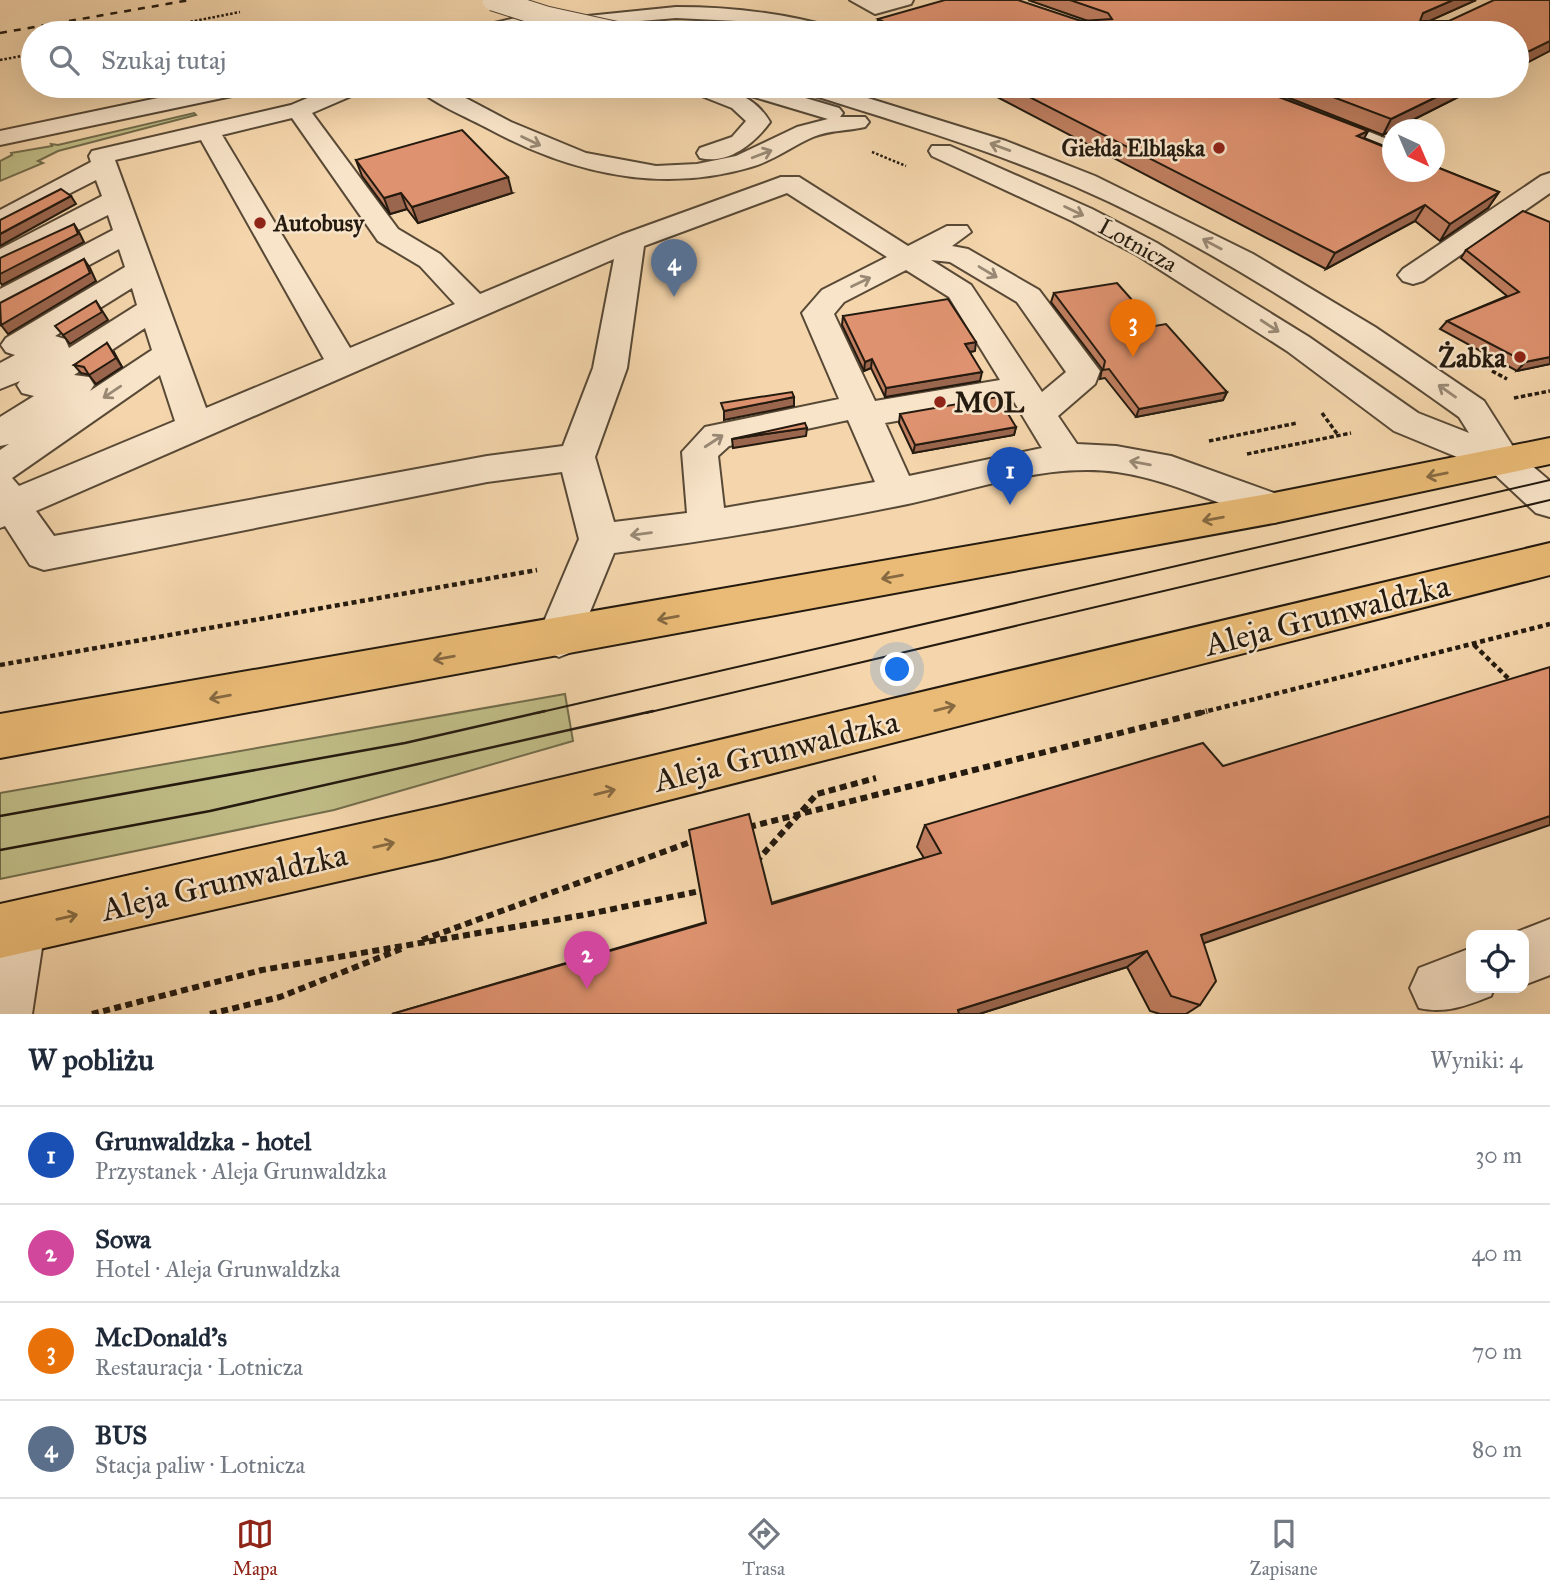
<!DOCTYPE html>
<html lang="pl">
<meta charset="utf-8">
<style>
:root{--surface:#fff;--page:#f2f2f3;--text:#1f2937;--muted:#747a83;--line:#e0e1e3;--accent:#8f2418}
body{margin:0;font-family:"IM FELL Great Primer",serif;background:var(--page);color:var(--text)}
.controls{position:absolute;right:21px;bottom:21px;display:grid;overflow:hidden;border-radius:14px;box-shadow:0 7px 28px #0002}
.controls button{width:63px;height:63px;display:grid;place-items:center;padding:0;border:0;border-bottom:2px solid var(--line);background:var(--surface);color:var(--text);font:35px sans-serif}
.compass{position:absolute;left:1382px;top:119px;width:63px;height:63px;border-radius:50%;background:var(--surface);box-shadow:0 7px 28px #0002;rotate:136deg}
.you{position:absolute;left:898px;top:670px;width:24px;height:24px;margin:-18px;border:5px solid #fff;border-radius:50%;background:#1a73e8;box-shadow:0 0 0 10px #1a73e833}
.badge{display:grid;place-items:center;width:46px;height:46px;border-radius:50%;background:var(--accent);color:#fff;font-size:23px;font-weight:700}
.pin{position:absolute;translate:-50% -58px;filter:drop-shadow(0 2px 4px #0008)}
.pin::after{content:'';position:absolute;top:37px;width:24px;height:21px;background:inherit;clip-path:polygon(0 0,100% 0,50% 100%)}
.list{margin:0;padding:0;list-style:none}
h2{display:flex;justify-content:space-between;align-items:center;height:91px;margin:0;padding:0 28px;font-size:30px}
h2 small{font-size:23px;font-weight:400;color:var(--muted)}
.list li{display:grid;grid-template-columns:46px 1fr auto;gap:21px;align-items:center;box-sizing:border-box;height:98px;padding:0 28px;border-top:2px solid var(--line)}
.list b{display:block;font-size:26px;white-space:nowrap}
.list p{margin:0;font-size:23px;white-space:nowrap;color:var(--muted)}
.list em{font-size:23px;font-style:normal;color:var(--muted)}
.icon{flex:none;width:38px;height:38px;fill:none;stroke:currentColor;stroke-width:2;stroke-linecap:round;stroke-linejoin:round}
.map{position:relative;flex:none;width:1550px;height:1014px;overflow:hidden}
.search{position:absolute;background:var(--surface);box-shadow:0 7px 28px #0002;left:21px;right:21px;top:21px;height:77px;display:flex;align-items:center;gap:18px;box-sizing:border-box;padding:0 24px;border-radius:38px;color:var(--muted);font-size:26px}
.sheet{height:483px;background:var(--surface)}
nav{display:flex;justify-content:space-around;align-items:center;box-sizing:border-box;height:98px;border-top:2px solid var(--line);background:var(--surface);font-size:19px;color:var(--muted)}
nav a{display:grid;justify-items:center;gap:4px}
nav .on{color:var(--accent)}
.map>svg:first-child{display:block}
.green{fill:#c0bd87;stroke:#726c4b;stroke-width:2}
.lines{fill:none;stroke-linecap:round;stroke-linejoin:round}
.minor-casing{stroke:#584936;stroke-width:4}
.major-casing{stroke:#241a0f;stroke-width:4}
.path-far3{stroke:#241a0f;stroke-width:2.5;stroke-dasharray:2.5 2;stroke-linecap:butt}
.path-far2{stroke:#241a0f;stroke-width:3.5;stroke-dasharray:4.5 2.5;stroke-linecap:butt}
.path-far1{stroke:#241a0f;stroke-width:4.5;stroke-dasharray:5 3.5;stroke-linecap:butt}
.path{stroke:#241a0f;stroke-width:6;stroke-dasharray:7 4.5;stroke-linecap:butt}
.minor{fill:#f8e4c9;fill-rule:evenodd}
.major{fill:#eabb76;fill-rule:evenodd}
.tram-far1{stroke:#241a0f;stroke-width:2}
.tram{stroke:#241a0f;stroke-width:2.5}
.rail{stroke:#241a0f;stroke-width:2.5;stroke-dasharray:7 7;stroke-linecap:butt}
.minor-bridge-casing{stroke:#584936;stroke-width:23;stroke-linecap:butt}
.minor-bridge{stroke:#f8e4c9;stroke-width:21}
.wall{fill:#bf7e5f;stroke:#241a0f;stroke-width:2}
.shaded-wall{fill:#9b664e;stroke:#241a0f;stroke-width:2}
.building{fill:#de926f;stroke:#241a0f;stroke-width:2}
.oneway{stroke:#998975}
.oneway2{stroke:#876a42}
.poi-dot{fill:#8f2418;stroke:#f8e4c9;stroke-width:2.5}
.labels{text-anchor:middle;stroke-width:5;stroke-linejoin:round;paint-order:stroke}
.far-poi-label{font-size:23px;font-weight:bold;fill:#241a0f;stroke:#f8e4c9;text-anchor:end}
.far-street-label{font-size:23px;fill:#241a0f;stroke:#f8e4c9}
.poi-label{font-size:28px;font-weight:bold;fill:#241a0f;stroke:#f8e4c9;text-anchor:end}
.near-street-label{font-size:33px;fill:#241a0f;stroke:#f8e4c9}
</style>
<div class="map">
<svg width="1550" height="1014" viewBox="0 0 1550 1014">
<rect width="100%" height="100%" fill="#f5d6ac"/>
<filter id="stains"><feTurbulence type="fractalNoise" baseFrequency=".00286" numOctaves="4"/><feColorMatrix values="0 0 0 0 .2 0 0 0 0 .09 0 0 0 0 .02 0 0 0 .5 -.17"/></filter>
<radialGradient id="worn" r=".72"><stop offset=".6" stop-color="#630" stop-opacity="0"/><stop offset="1" stop-color="#630" stop-opacity=".3"/></radialGradient>
<path class="green" d="M194 113 196 115 58 151 38 161 43 163 0 181V161L12 155 11 153 52 146 51 144 58 145Z
M565 694 573 741 334 810 0 879V793Z"/>
<g class="lines">
<g class="minor-casing">
<path id="minor" d="M850 0H913L911 4 875 14Z
M676 7C732 7 785 13 839 29L842 33H811L757 22 676 18 593 25 544 33H466L469 29 540 12 547 14 548 20Z
M215 86H257L246 93 0 145V131Z
M336 86H366L363 91 312 113 398 229 440 254 480 294 621 235 781 177H799L908 246 947 226H967L971 232 952 246 968 249 1039 290 1100 371 1095 384 1058 416 1077 444 1116 446 1171 456 1288 498 1293 508 1288 518 1274 523C1221 506 1173 480 1117 472 1044 462 969 492 898 506 803 525 709 541 614 553L574 651 559 657 544 651 537 638 579 539 562 472 487 482 44 570 30 565 5 526 0 528V450L9 444 0 446V417L34 396 22 393 17 385 20 381 0 389V363L15 355 6 352 1 345 6 338 125 267 119 249 11 307 0 310V289L113 230 108 215 0 269V249L102 196 96 180 0 229V210L91 162 89 156 92 151 291 105ZM292 118 378 241 420 266 455 304 350 348 222 135ZM201 140 324 359 206 408 115 160ZM787 193 887 257 822 290 802 313 839 399 705 427 682 452 687 513 614 522 595 457 627 368 644 246ZM614 259 593 368 563 446 487 456 54 536 36 511ZM931 260 950 262 1017 302 1066 372 1042 392 971 285ZM906 270 949 297 1000 380 875 401 834 314 844 302ZM132 288 137 305 69 348 65 339 55 336ZM145 328 152 350 90 391 94 385 89 377 74 375ZM160 375 175 421 19 486 12 478ZM1013 400 1042 448 909 476 885 423ZM848 420 875 482 724 508 718 456 729 446Z
M416 86H443L511 122 586 153 656 166 697 164 736 156 797 127 828 119 734 91 731 86H765L839 108 843 113 840 117H865L869 122 865 127C848 131 829 130 813 137 792 146 773 161 751 167 660 194 571 173 489 129 471 119 427 101 416 86Z
M686 86C719 85 752 91 770 122 755 143 728 165 700 158L697 153 700 148 732 137 746 121 732 108 689 91Z
M796 86H829L1006 141 1095 176 1253 254 1375 327 1484 401 1517 453 1550 481V517L1536 513 1491 471 1394 431 1287 351 1137 255 1072 221 932 156 929 151 932 146H950L1092 209 1157 243 1309 337 1418 413 1469 433 1459 417C1337 330 1212 246 1074 186 985 148 892 120 799 91Z
M1223 86H1253L1392 141V156L1226 91Z
M1550 173V193L1423 281 1413 284 1403 281 1398 275 1403 269 1541 176Z
M18 901 37 909 45 928 32 1014H0V908Z
M1550 919V975L1524 985V935H1509Z
M1471 948V988H1494L1491 996C1466 1006 1445 1014 1419 1008L1410 988 1419 968Z"/>
</g>
<g class="major-casing">
<path id="major" d="M1550 438V464L1274 523 0 758V714L1274 493Z
M1550 543V575L441 858 0 958V904L441 806Z"/>
</g>
<path class="path-far3" d="M369 31 371 33
M133 33 240 12
M0 60 33 54
M872 152 906 166"/>
<path class="path-far2" d="M1492 371 1507 379
M1514 398 1550 391
M1322 413 1338 435
M1209 441 1297 423
M1247 454 1351 433"/>
<path class="path-far1" d="M1474 645 1513 683
M0 665 537 570
M1200 713 1550 624"/>
<path class="path" d="M749 827 1207 711
M756 862 817 794 876 778
M422 940 696 840
M92 1014 262 970 584 915 705 890
M210 1014 280 997 401 949"/>
<use href="#minor" class="minor"/>
<use href="#major" class="major"/>
<path class="tram-far1" d="M537 713 1550 480
M646 713 1550 500"/>
<path class="tram" d="M0 816 405 743 545 711
M0 850 210 811 653 711"/>
<path class="rail" d="M0 33 190 0"/>
<g class="minor-bridge-casing">
<path id="minor-bridge" d="M493 0 546 17 619 33"/>
</g>
<use href="#minor-bridge" class="minor-bridge"/>
</g>
<path class="wall" d="M1028 0H1476L1429 21 1517 33H877L878 19 1088 21Z
M976 86H1250L1368 131 1364 138 1499 192 1488 208 1440 241 1415 221 1326 269Z
M1259 86H1480L1383 135Z
M356 160 512 193 418 223 407 209 390 214 362 176Z
M1550 222V364L1517 371 1440 329 1447 321 1507 296 1461 258 1466 250Z
M1054 293 1155 326 1227 392 1223 400 1136 417 1105 378 1100 379 1102 369 1051 302Z
M843 316 975 351 970 352 980 381 885 397 871 368 864 371 842 325Z
M114 352 122 367 96 384 90 375 81 373 74 365Z
M900 414 1016 427 1014 435 913 453 899 423Z
M925 825 1203 943 1200 1005 1186 1014H1160L1150 1011 1127 967 979 1014H392L924 858 917 847Z"/>
<path class="shaded-wall" d="M1453 0H1476L1416 27 1423 13Z
M1550 41V51L1517 68V57Z
M1459 86H1480L1383 135 1391 119Z
M1368 131 1360 146 1357 136Z
M508 177 512 193 418 223 412 207Z
M1499 192 1488 208 1440 241 1450 224Z
M401 193 407 209 390 214 384 198Z
M71 196 76 204 0 246V234Z
M1425 205 1415 221 1326 269 1335 253Z
M74 224 79 232 84 242 2 285 0 282V274Z
M84 259 90 268 96 281 8 334 1 325Z
M96 301 108 320 70 344 63 335Z
M976 342 975 351 963 353 965 344Z
M107 343 122 367 96 384 89 375Z
M1550 357V364L1517 371 1525 362Z
M872 359 871 368 864 371 865 362Z
M982 372 980 381 885 397 886 388Z
M1227 392 1223 400 1136 417 1139 409Z
M794 397V406L724 420V411Z
M1016 427 1014 435 913 453 915 445Z
M807 428 806 436 733 448 732 439Z
M1550 816V825L1178 952 1201 935Z
M1147 951 1127 967 979 1014H955L958 1010Z"/>
<path class="building" d="M945 0H1018L1081 21 1112 19 1108 13 1070 0H1453L1423 13 1420 21H1449L1494 0H1550V41L1517 57V33H905L878 19Z
M1008 86H1250L1368 131 1357 136 1392 150V172H1434V166L1499 192 1450 224 1425 205 1335 253Z
M1304 86H1459L1391 119Z
M462 130 508 177 412 207 401 193 384 198 356 160Z
M61 189 71 196 0 234V220Z
M1523 211 1550 222V357L1525 362 1447 321 1519 292 1466 250Z
M74 224 78 234 0 274V258Z
M84 259 90 273 1 325 0 303Z
M1117 283 1155 326 1166 324 1227 392 1139 409 1109 369 1103 370 1105 361 1054 293Z
M948 299 976 342 965 344 982 372 886 388 872 359 865 362 843 316Z
M96 301 102 312 63 335 55 326Z
M107 343 116 358 89 375 84 367 74 365Z
M792 392 794 397 724 411 721 403Z
M998 397 1016 427 915 445 900 414Z
M805 423 807 428 732 439Z
M1550 667V816L1201 935 1216 981 1200 1005 1171 996 1147 951 958 1010 959 1014H392L706 923 689 830 749 814 772 904 941 853 925 825 1203 743 1223 766Z"/>
<defs><path id="oneway-shaft" d="M-6 0H5M1.5-3L5.5 0L1.5 3" fill="none" stroke-width="1.6" stroke-linecap="round" stroke-linejoin="round" transform="scale(1.75)"/></defs>
<g class="oneway">
<use href="#oneway-shaft" transform="translate(531 141) rotate(26)"/>
<use href="#oneway-shaft" transform="translate(1000 147) rotate(-160)"/>
<use href="#oneway-shaft" transform="translate(762 154) rotate(-21)"/>
<use href="#oneway-shaft" transform="translate(1074 211) rotate(26)"/>
<use href="#oneway-shaft" transform="translate(1212 244) rotate(-152)"/>
<use href="#oneway-shaft" transform="translate(988 272) rotate(31)"/>
<use href="#oneway-shaft" transform="translate(861 282) rotate(-26)"/>
<use href="#oneway-shaft" transform="translate(1270 326) rotate(33)"/>
<use href="#oneway-shaft" transform="translate(1447 391) rotate(-145)"/>
<use href="#oneway-shaft" transform="translate(112 392) rotate(146)"/>
<use href="#oneway-shaft" transform="translate(714 441) rotate(-33)"/>
<use href="#oneway-shaft" transform="translate(1140 463) rotate(-170)"/>
<use href="#oneway-shaft" transform="translate(641 534) rotate(173)"/>
</g>
<g class="oneway2">
<use href="#oneway-shaft" transform="translate(1437 475) rotate(169)"/>
<use href="#oneway-shaft" transform="translate(1213 519) rotate(170)"/>
<use href="#oneway-shaft" transform="translate(892 577) rotate(170)"/>
<use href="#oneway-shaft" transform="translate(668 618) rotate(170)"/>
<use href="#oneway-shaft" transform="translate(444 658) rotate(170)"/>
<use href="#oneway-shaft" transform="translate(220 697) rotate(170)"/>
<use href="#oneway-shaft" transform="translate(945 708) rotate(-14)"/>
<use href="#oneway-shaft" transform="translate(605 792) rotate(-14)"/>
<use href="#oneway-shaft" transform="translate(384 845) rotate(-13)"/>
<use href="#oneway-shaft" transform="translate(67 917) rotate(-13)"/>
</g>
<g class="poi-dot">
<circle cx="1219" cy="148" r="7"/>
<circle cx="260" cy="223" r="7"/>
<circle cx="1520" cy="357" r="7"/>
<circle cx="940" cy="402" r="7"/>
</g>
<g class="labels">
<g class="far-poi-label">
<text x="1205" y="156">Giełda Elbląska</text>
<text x="274" y="231" text-anchor="start">Autobusy</text>
</g>
<g class="far-street-label">
<text transform="translate(1138 245) rotate(29)" y="8">Lotnicza</text>
</g>
<g class="poi-label">
<text x="1506" y="367">Żabka</text>
<text x="954" y="412" text-anchor="start">MOL</text>
</g>
<g class="near-street-label">
<text transform="translate(1327 614) rotate(-14)" y="12">Aleja Grunwaldzka</text>
<text transform="translate(776 750) rotate(-14)" y="12">Aleja Grunwaldzka</text>
<text transform="translate(224 881) rotate(-13)" y="12">Aleja Grunwaldzka</text>
</g>
</g>
<rect width="100%" height="100%" filter="url(#stains)"/>
<rect width="100%" height="100%" fill="url(#worn)"/>
</svg>
<div class="controls">
<button><svg class="icon" aria-label="locate" viewBox="0 0 24 24"><circle cx="12" cy="12" r="6"/><path d="M12 2v4M12 18v4M2 12h4M18 12h4"/></svg></button>
</div>
<svg class="compass" viewBox="-18 -18 36 36"><path d="M0-13l5 13h-10z" fill="#e53935"/><path d="M0 13l5-13h-10z" fill="#747a83"/></svg>
<div class="you"></div>
<div class="pin badge" style="left:1010px;top:505px;background:#1a4fb4">1</div>
<div class="pin badge" style="left:587px;top:989px;background:#d1479c">2</div>
<div class="pin badge" style="left:1133px;top:357px;background:#e8710a">3</div>
<div class="pin badge" style="left:674px;top:297px;background:#5c6f8a">4</div>
<div class="search"><svg class="icon" aria-label="search" viewBox="0 0 24 24"><circle cx="10" cy="10" r="6"/><path d="M15 15l6 6"/></svg>Szukaj tutaj</div>
</div>
<section class="sheet">
<h2>W pobliżu<small>Wyniki: 4</small></h2>
<ul class="list">
<li><span class="badge" style="background:#1a4fb4">1</span><div><b>Grunwaldzka - hotel</b><p>Przystanek · Aleja Grunwaldzka</p></div><em>30 m</em></li>
<li><span class="badge" style="background:#d1479c">2</span><div><b>Sowa</b><p>Hotel · Aleja Grunwaldzka</p></div><em>40 m</em></li>
<li><span class="badge" style="background:#e8710a">3</span><div><b>McDonald's</b><p>Restauracja · Lotnicza</p></div><em>70 m</em></li>
<li><span class="badge" style="background:#5c6f8a">4</span><div><b>BUS</b><p>Stacja paliw · Lotnicza</p></div><em>80 m</em></li>
</ul>
</section>
<nav>
<a class="on"><svg class="icon" aria-label="map" viewBox="0 0 24 24"><path d="M3 6l6-2 6 2 6-2v14l-6 2-6-2-6 2zM9 4v14M15 6v14"/></svg>Mapa</a>
<a><svg class="icon" aria-label="directions" viewBox="0 0 24 24"><path d="M12 3l9 9-9 9-9-9zM9 14v-3h6M13 9l2 2-2 2"/></svg>Trasa</a>
<a><svg class="icon" aria-label="saved" viewBox="0 0 24 24"><path d="M7 4h10v16l-5-4-5 4z"/></svg>Zapisane</a>
</nav>
